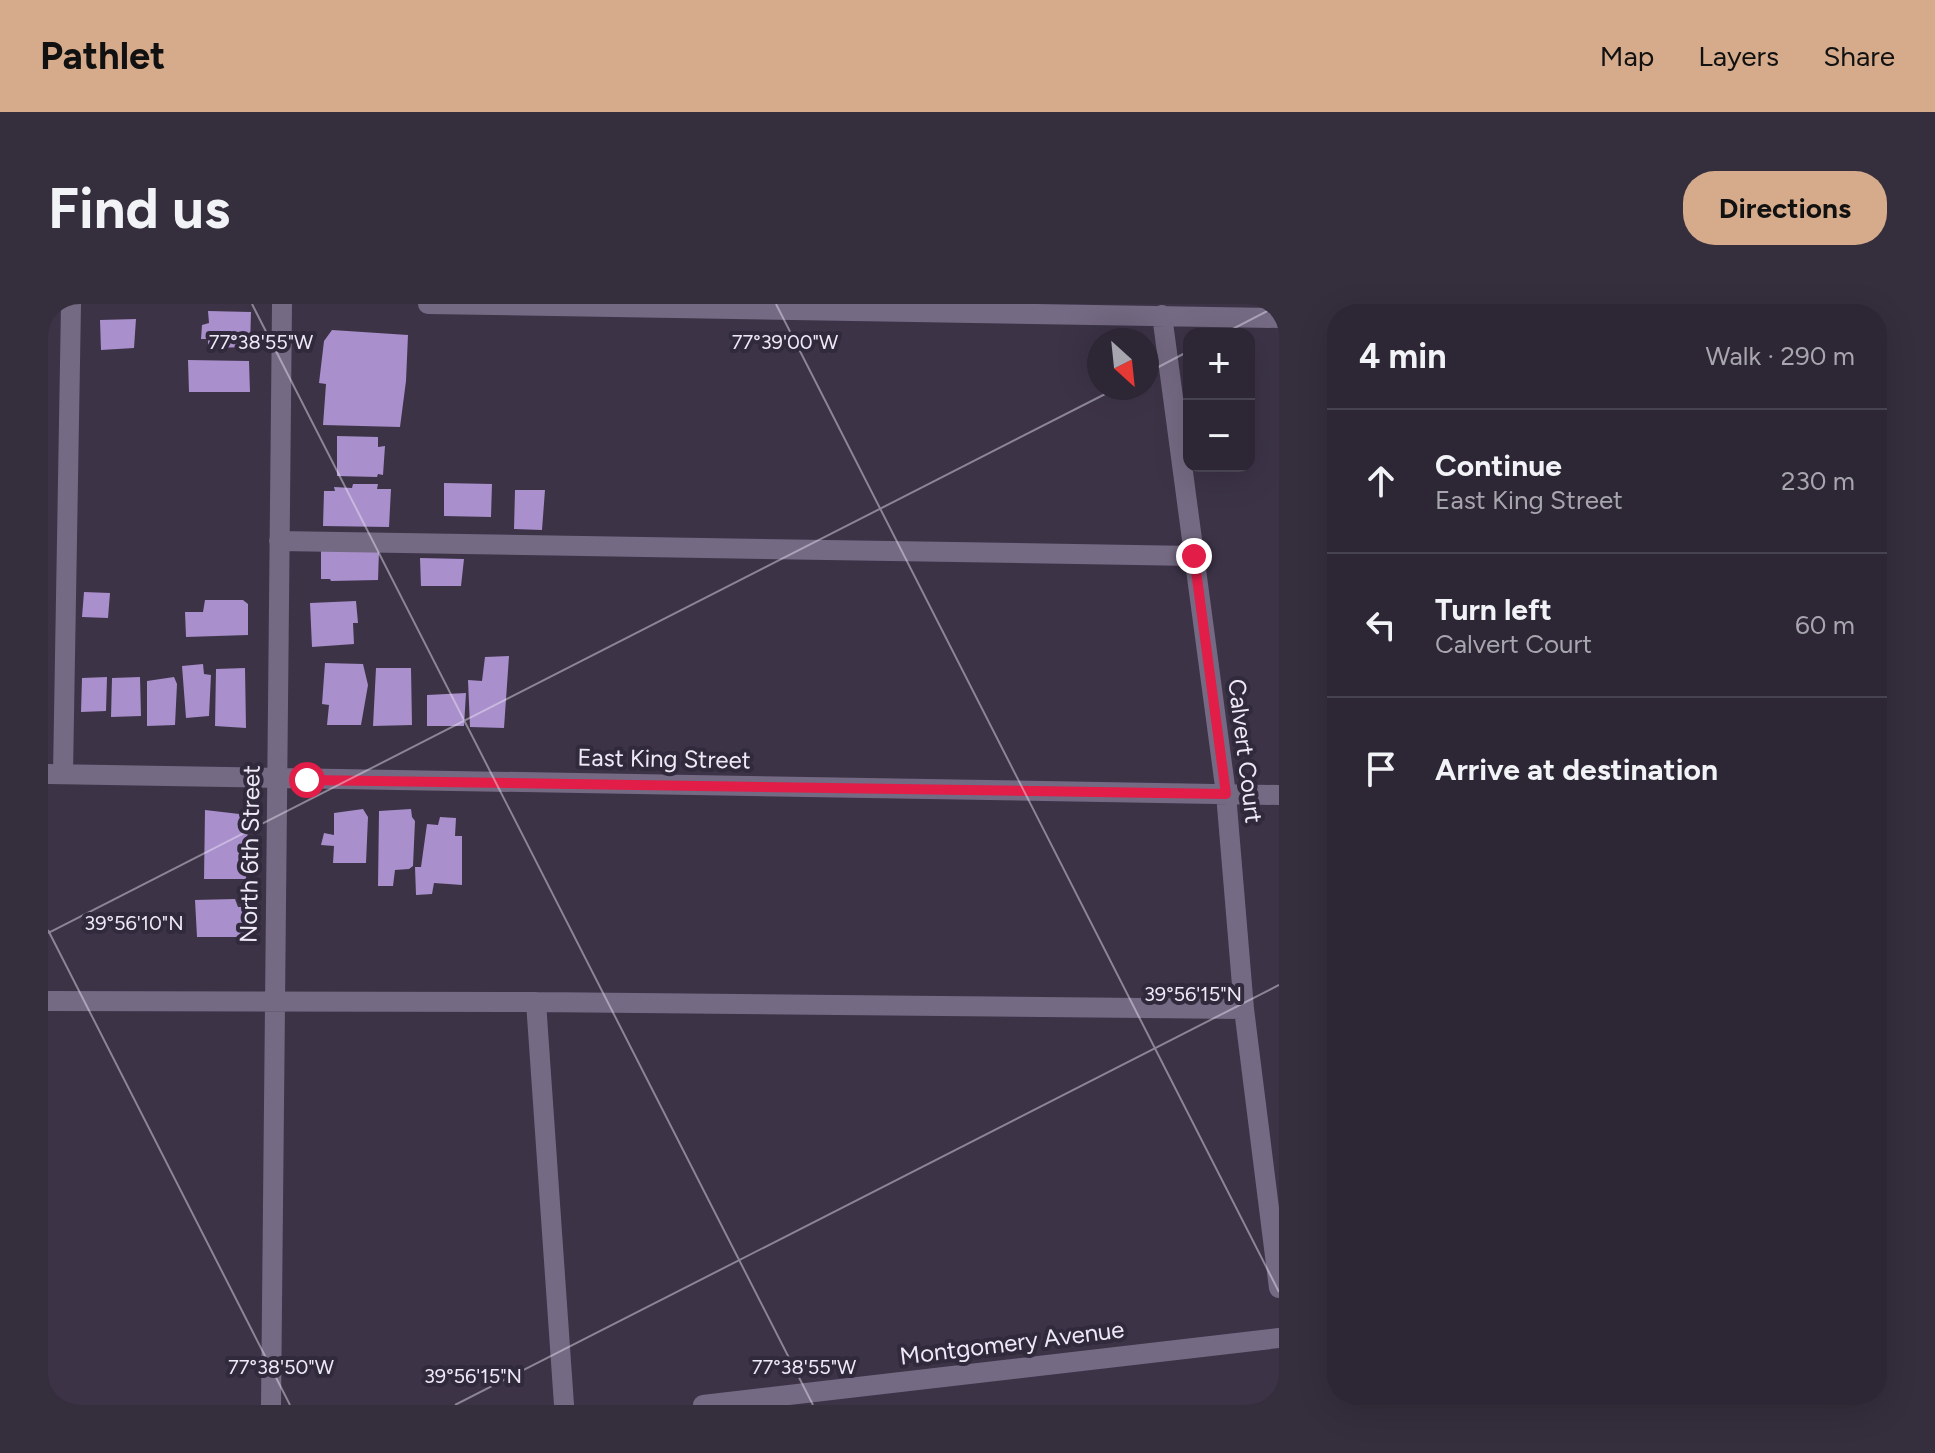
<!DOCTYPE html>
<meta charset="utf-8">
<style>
:root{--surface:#2d2635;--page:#352e3d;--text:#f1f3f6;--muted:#a7a5ad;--line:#484350;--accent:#d6ab8b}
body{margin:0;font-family:Figtree,sans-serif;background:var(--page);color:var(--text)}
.controls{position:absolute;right:24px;top:24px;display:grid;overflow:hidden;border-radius:16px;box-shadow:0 8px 32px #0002}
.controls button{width:72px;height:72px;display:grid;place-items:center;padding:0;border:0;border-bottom:2px solid var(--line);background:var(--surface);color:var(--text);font:40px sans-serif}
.compass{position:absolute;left:1039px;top:24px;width:72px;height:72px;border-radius:50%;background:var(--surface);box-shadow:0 8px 32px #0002;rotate:153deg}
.stop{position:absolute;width:24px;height:24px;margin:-18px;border:6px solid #e11d48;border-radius:50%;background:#fff}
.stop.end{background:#e11d48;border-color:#fff;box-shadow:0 2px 8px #0008}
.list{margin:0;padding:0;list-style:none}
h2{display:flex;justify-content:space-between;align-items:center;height:104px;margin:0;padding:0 32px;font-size:34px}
h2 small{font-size:26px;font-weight:400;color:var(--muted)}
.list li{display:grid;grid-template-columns:52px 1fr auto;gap:24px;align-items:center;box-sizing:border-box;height:144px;padding:0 32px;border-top:2px solid var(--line)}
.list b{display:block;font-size:30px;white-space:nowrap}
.list p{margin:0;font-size:26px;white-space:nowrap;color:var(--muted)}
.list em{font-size:26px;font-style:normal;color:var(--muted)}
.icon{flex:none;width:44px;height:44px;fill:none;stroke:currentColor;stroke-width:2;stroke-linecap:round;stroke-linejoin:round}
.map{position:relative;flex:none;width:1231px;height:1101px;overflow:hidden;border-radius:32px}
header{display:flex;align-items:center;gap:48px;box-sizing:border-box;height:112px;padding:0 40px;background:var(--accent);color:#111}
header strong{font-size:38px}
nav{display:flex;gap:44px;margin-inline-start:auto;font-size:28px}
.intro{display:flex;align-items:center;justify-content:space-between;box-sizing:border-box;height:192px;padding:0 48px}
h1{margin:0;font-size:56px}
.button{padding:20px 36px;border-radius:32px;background:var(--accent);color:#111;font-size:28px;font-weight:700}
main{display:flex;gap:48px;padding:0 48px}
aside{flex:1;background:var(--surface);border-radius:32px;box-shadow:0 8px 32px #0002}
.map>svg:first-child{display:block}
.building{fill:#a98fcb}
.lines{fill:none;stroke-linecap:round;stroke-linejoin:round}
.minor{stroke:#746a83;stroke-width:20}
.route{stroke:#e11d48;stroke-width:10}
.ticks{fill:none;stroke:#eee9f6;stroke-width:2;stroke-opacity:0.45}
.labels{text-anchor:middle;stroke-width:8;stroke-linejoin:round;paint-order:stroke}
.street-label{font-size:24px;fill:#eee9f6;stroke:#31293c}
.ticks-label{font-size:20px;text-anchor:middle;fill:#eee9f6;stroke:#31293c;stroke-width:8;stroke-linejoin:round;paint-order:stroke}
</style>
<header>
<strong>Pathlet</strong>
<nav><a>Map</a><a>Layers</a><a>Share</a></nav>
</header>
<div class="intro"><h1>Find us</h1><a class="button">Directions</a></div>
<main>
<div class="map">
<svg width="1231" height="1101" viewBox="0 0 1231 1101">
<rect width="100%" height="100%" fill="#3c3347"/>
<path class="building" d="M160 7 203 8 202 43 160 44V35H153L154 21 161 19Z
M88 15 86 44 53 46 52 16Z
M284 26 360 31 358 77 352 123 275 121 278 80 271 79 276 37Z
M140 56 201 57 202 88H141Z
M289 132 330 133V143L337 142 335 171 330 170 329 173 289 172Z
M396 179 444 180 443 213 396 212Z
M305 180H330L329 185H343L341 223 275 222 276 187H287L286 183 304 184Z
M467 186H497L494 226 466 225Z
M273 246 331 247 330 276 283 277 282 275H273Z
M372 254 416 255 413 282H373Z
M36 288 62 289 60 314 34 313Z
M157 296H195L200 300V331L138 333 137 308H155Z
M308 297 310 319H305L306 340 264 343 262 299Z
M461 352 456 424 422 423 420 376 434 377 437 353Z
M277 359 315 360 320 381 313 421H279L281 401 274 400Z
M155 360 156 370 163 371 161 412 138 414 134 362Z
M197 364 198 424 167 422 168 365Z
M328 364H363L364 421 325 422Z
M59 373 58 407 33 408 34 374Z
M92 373 93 412 63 413 64 374Z
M126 373 129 380 127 421 99 422V377Z
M418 389 416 422H379V391Z
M315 505 320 513 318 559H285L286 542 273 541 276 529 286 531V509Z
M363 505 364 513 367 517 365 562 361 565 347 566 345 582H330L331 507Z
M157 506 200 511 198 575H156Z
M392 513 408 514 407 532H414V581L386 579 384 590 368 591 367 563H373L379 520 390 521Z
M187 595 190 603H196V633H149L147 596Z"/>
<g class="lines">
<path class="minor" d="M380 0 1231 14
M1114 11 1178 490 1196 705 1231 984
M231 237 1146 252
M0 470 1231 491
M15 470 23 0
M0 697 488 698 1196 705
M488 698 516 1101
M223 1101 234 0
M655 1101 1231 1034"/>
</g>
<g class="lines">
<path class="route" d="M259 476 1178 490 1146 252"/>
</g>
<path class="ticks" d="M204 0 765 1101M728 0 1231 988M1175 30 1231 1M1099 69 1141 47M0 626 242 1101M0 629 1069 84M407 1101 1231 681"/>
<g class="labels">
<g class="street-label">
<text transform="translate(1197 447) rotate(83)" y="8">Calvert Court</text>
<text transform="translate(616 455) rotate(1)" y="8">East King Street</text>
<text transform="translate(202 550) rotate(-89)" y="8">North 6th Street</text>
<text transform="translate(964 1039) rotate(-7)" y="8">Montgomery Avenue</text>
</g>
</g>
<g class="ticks-label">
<text x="213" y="45">77°38'55"W</text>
<text x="737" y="45">77°39'00"W</text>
<text x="86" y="626">39°56'10"N</text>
<text x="1145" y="697">39°56'15"N</text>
<text x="233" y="1070">77°38'50"W</text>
<text x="756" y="1070">77°38'55"W</text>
<text x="425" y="1079">39°56'15"N</text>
</g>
</svg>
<div class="controls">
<button>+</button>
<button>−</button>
</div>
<svg class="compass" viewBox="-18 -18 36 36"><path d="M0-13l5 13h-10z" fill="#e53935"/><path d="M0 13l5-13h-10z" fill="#a7a5ad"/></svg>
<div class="stop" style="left:259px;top:476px"></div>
<div class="stop end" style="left:1146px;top:252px"></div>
</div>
<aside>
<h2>4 min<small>Walk · 290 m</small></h2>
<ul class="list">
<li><svg class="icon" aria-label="ahead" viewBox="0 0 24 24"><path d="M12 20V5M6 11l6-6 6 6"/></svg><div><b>Continue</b><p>East King Street</p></div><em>230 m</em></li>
<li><svg class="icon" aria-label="left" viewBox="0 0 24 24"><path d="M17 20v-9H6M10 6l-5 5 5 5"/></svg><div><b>Turn left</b><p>Calvert Court</p></div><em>60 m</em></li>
<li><svg class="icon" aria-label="arrive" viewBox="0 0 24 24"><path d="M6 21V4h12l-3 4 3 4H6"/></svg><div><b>Arrive at destination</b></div></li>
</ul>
</aside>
</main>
